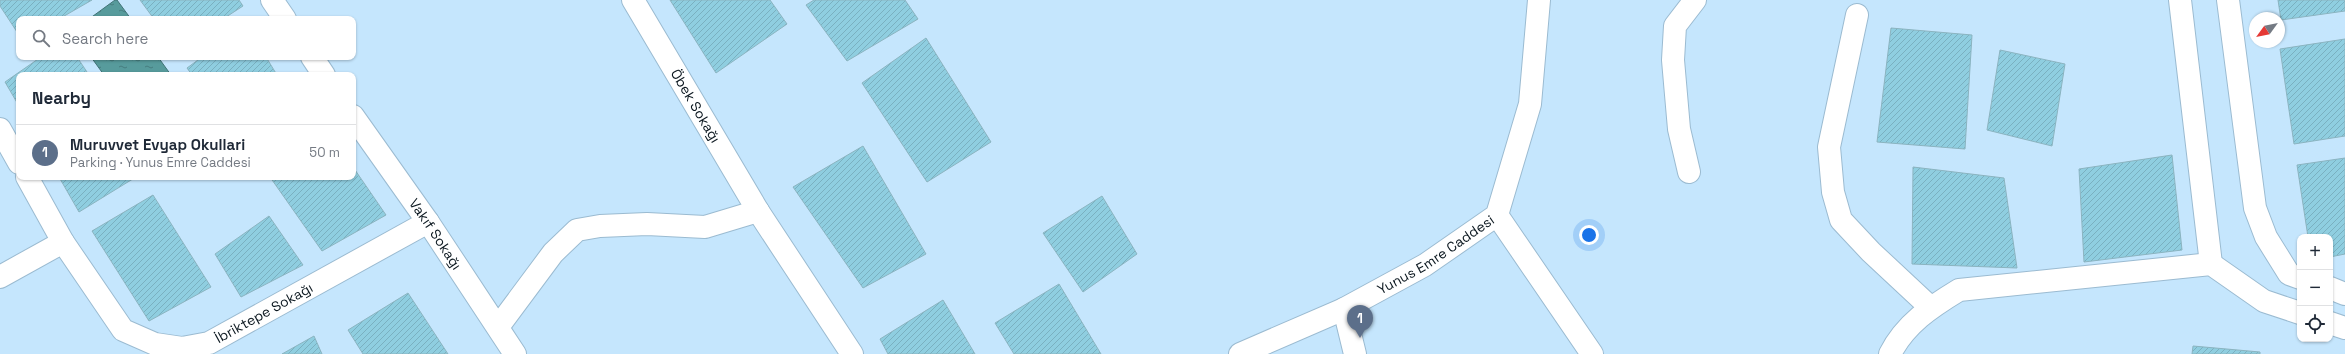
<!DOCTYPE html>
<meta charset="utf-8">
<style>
:root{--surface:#fff;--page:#f2f2f3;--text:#1f2937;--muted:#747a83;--line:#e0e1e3;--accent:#0b8043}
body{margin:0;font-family:"Space Grotesk",sans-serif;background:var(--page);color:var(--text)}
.controls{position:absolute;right:12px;bottom:12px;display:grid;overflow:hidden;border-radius:8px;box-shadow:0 1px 3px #0004}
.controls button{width:36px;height:36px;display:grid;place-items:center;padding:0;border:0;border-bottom:1px solid var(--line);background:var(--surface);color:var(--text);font:20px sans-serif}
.compass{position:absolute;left:2249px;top:12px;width:36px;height:36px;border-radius:50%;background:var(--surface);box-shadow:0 1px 3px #0004;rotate:237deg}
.you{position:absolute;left:1589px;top:235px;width:14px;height:14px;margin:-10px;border:3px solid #fff;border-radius:50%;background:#1a73e8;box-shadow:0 0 0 6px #1a73e833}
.badge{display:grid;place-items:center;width:26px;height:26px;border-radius:50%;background:var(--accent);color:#fff;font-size:13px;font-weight:700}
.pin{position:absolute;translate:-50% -33px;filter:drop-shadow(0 1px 2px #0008)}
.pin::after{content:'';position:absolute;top:21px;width:14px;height:12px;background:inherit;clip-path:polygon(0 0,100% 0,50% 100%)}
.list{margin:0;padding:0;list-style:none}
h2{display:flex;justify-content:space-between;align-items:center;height:52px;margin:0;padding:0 16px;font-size:17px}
h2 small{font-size:13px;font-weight:400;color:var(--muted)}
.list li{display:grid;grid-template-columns:26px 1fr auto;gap:12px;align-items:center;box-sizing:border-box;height:56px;padding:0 16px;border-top:1px solid var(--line)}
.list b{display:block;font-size:15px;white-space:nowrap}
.list p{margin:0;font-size:13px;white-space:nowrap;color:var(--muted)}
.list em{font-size:13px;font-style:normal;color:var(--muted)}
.icon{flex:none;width:22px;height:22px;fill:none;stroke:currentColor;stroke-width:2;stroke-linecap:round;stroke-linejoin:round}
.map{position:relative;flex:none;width:2345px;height:354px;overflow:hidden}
.search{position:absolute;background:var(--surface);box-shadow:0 1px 3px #0004;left:16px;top:16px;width:340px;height:44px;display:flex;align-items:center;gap:10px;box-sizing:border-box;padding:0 14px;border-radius:8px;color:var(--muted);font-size:15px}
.panel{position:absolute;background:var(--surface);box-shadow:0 1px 3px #0004;left:16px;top:72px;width:340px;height:108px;border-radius:8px}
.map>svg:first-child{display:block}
.water{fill:url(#water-ripples);stroke:#407376}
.building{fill:url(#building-hatch);stroke:#8bb4c0}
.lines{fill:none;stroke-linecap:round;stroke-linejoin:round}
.minor-casing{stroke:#9bbbd1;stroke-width:24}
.minor{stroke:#fff;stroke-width:22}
.labels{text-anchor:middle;stroke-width:3;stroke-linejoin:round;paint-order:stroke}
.street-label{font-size:14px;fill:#0b171f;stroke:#fff}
</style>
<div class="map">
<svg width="2345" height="354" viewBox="0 0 2345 354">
<defs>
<pattern id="water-ripples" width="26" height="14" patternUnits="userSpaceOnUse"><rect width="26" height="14" fill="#579b9c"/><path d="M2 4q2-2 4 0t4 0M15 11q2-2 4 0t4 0" fill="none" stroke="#467d7f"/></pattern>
<pattern id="building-hatch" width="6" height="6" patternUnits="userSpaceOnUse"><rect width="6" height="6" fill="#8fcee0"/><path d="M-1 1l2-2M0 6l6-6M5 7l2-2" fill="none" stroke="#7ab0c0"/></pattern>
</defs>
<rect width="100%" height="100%" fill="#c5e6fd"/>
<path class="water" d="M115 0H117L131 19H89Z
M91 57H158L171 75H104Z"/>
<path class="building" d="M0 0H92L59 19H19V35L0 6Z
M140 0H239L243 6 223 19H154Z
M670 0H770L787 24 716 73Z
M814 0H905L918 19 847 61 806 5Z
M2278 0H2345V11L2281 20Z
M1891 28 1972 35 1965 149 1877 142Z
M926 38 991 142 927 182 862 83Z
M2345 39V136L2294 144 2280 49Z
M2000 50 2065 64 2052 146 1987 130Z
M41 57H77L89 75H19V106L5 82Z
M202 57H266L277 75H192L187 68Z
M863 146 926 254 863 288 793 187Z
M2172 155 2182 250 2084 262 2079 169Z
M2345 158V254L2330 257V237H2308L2297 165Z
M353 167 386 215 322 251 270 177H353Z
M1913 167 2004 178 2017 268 1912 264Z
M59 177H136L79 212Z
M153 195 211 287 149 321 92 231Z
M1102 196 1137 254 1083 292 1043 233Z
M269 216 303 265 241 297 215 254Z
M1059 284 1101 354H1014L995 323Z
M408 293 448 354H363L348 330Z
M943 300 975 354H888L880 339Z
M314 336 322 354H282Z
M2193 346 2260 352V354H2192Z"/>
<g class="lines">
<g class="minor-casing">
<g id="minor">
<path d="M272 0 285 19"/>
<path id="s1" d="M633 0 758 211 852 354"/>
<path d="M2180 0 2211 264"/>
<path d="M2228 0 2255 208 2266 237 2289 274 2300 278"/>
<path d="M1857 15 1829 147 1833 192 1841 220 1871 252 1930 307"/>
<path d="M312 57 324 75"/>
<path id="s2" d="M353 116 428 222 515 354"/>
<path d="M0 129 19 163"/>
<path d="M1689 172 1679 129 1673 60 1675 26 1695 0"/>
<path d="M27 177 63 242"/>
<path d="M1497 215 1592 354"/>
<path id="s3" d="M0 277 63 242 123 330 155 344 182 348 209 343 428 222"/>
<path d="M2330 288 2345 294"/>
<path d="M1344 309 1355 354"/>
<path d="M2330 323 2345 328"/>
<path d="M498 327 553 253 577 230 600 226 647 224 705 227 758 211"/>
<path id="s4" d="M1240 354 1344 309 1425 265 1497 215 1530 104 1539 0"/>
<path d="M1890 354C1905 324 1931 307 1959 290L2211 264 2264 301 2300 313"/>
</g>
</g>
<use href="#minor" class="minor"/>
</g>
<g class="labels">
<g class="street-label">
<text dy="5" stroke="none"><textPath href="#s1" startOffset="123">Öbek Sokağı</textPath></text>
<text dy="5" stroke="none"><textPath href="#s2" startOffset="144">Vakıf Sokağı</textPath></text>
<text dy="5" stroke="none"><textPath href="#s4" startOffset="220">Yunus Emre Caddesi</textPath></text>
<text dy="5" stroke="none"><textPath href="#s3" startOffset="331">İbriktepe Sokağı</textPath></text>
</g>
</g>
</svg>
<div class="controls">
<button>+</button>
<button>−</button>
<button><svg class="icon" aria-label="locate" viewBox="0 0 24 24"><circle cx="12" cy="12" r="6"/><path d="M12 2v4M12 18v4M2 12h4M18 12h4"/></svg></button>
</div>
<svg class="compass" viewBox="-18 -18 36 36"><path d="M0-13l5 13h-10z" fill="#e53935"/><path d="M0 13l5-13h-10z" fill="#747a83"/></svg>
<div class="you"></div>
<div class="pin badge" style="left:1360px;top:338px;background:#5c6f8a">1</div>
<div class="search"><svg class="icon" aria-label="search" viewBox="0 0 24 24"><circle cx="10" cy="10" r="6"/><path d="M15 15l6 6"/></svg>Search here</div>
<section class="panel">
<h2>Nearby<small></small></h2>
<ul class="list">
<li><span class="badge" style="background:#5c6f8a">1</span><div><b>Muruvvet Evyap Okullari</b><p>Parking · Yunus Emre Caddesi</p></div><em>50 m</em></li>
</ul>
</section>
</div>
